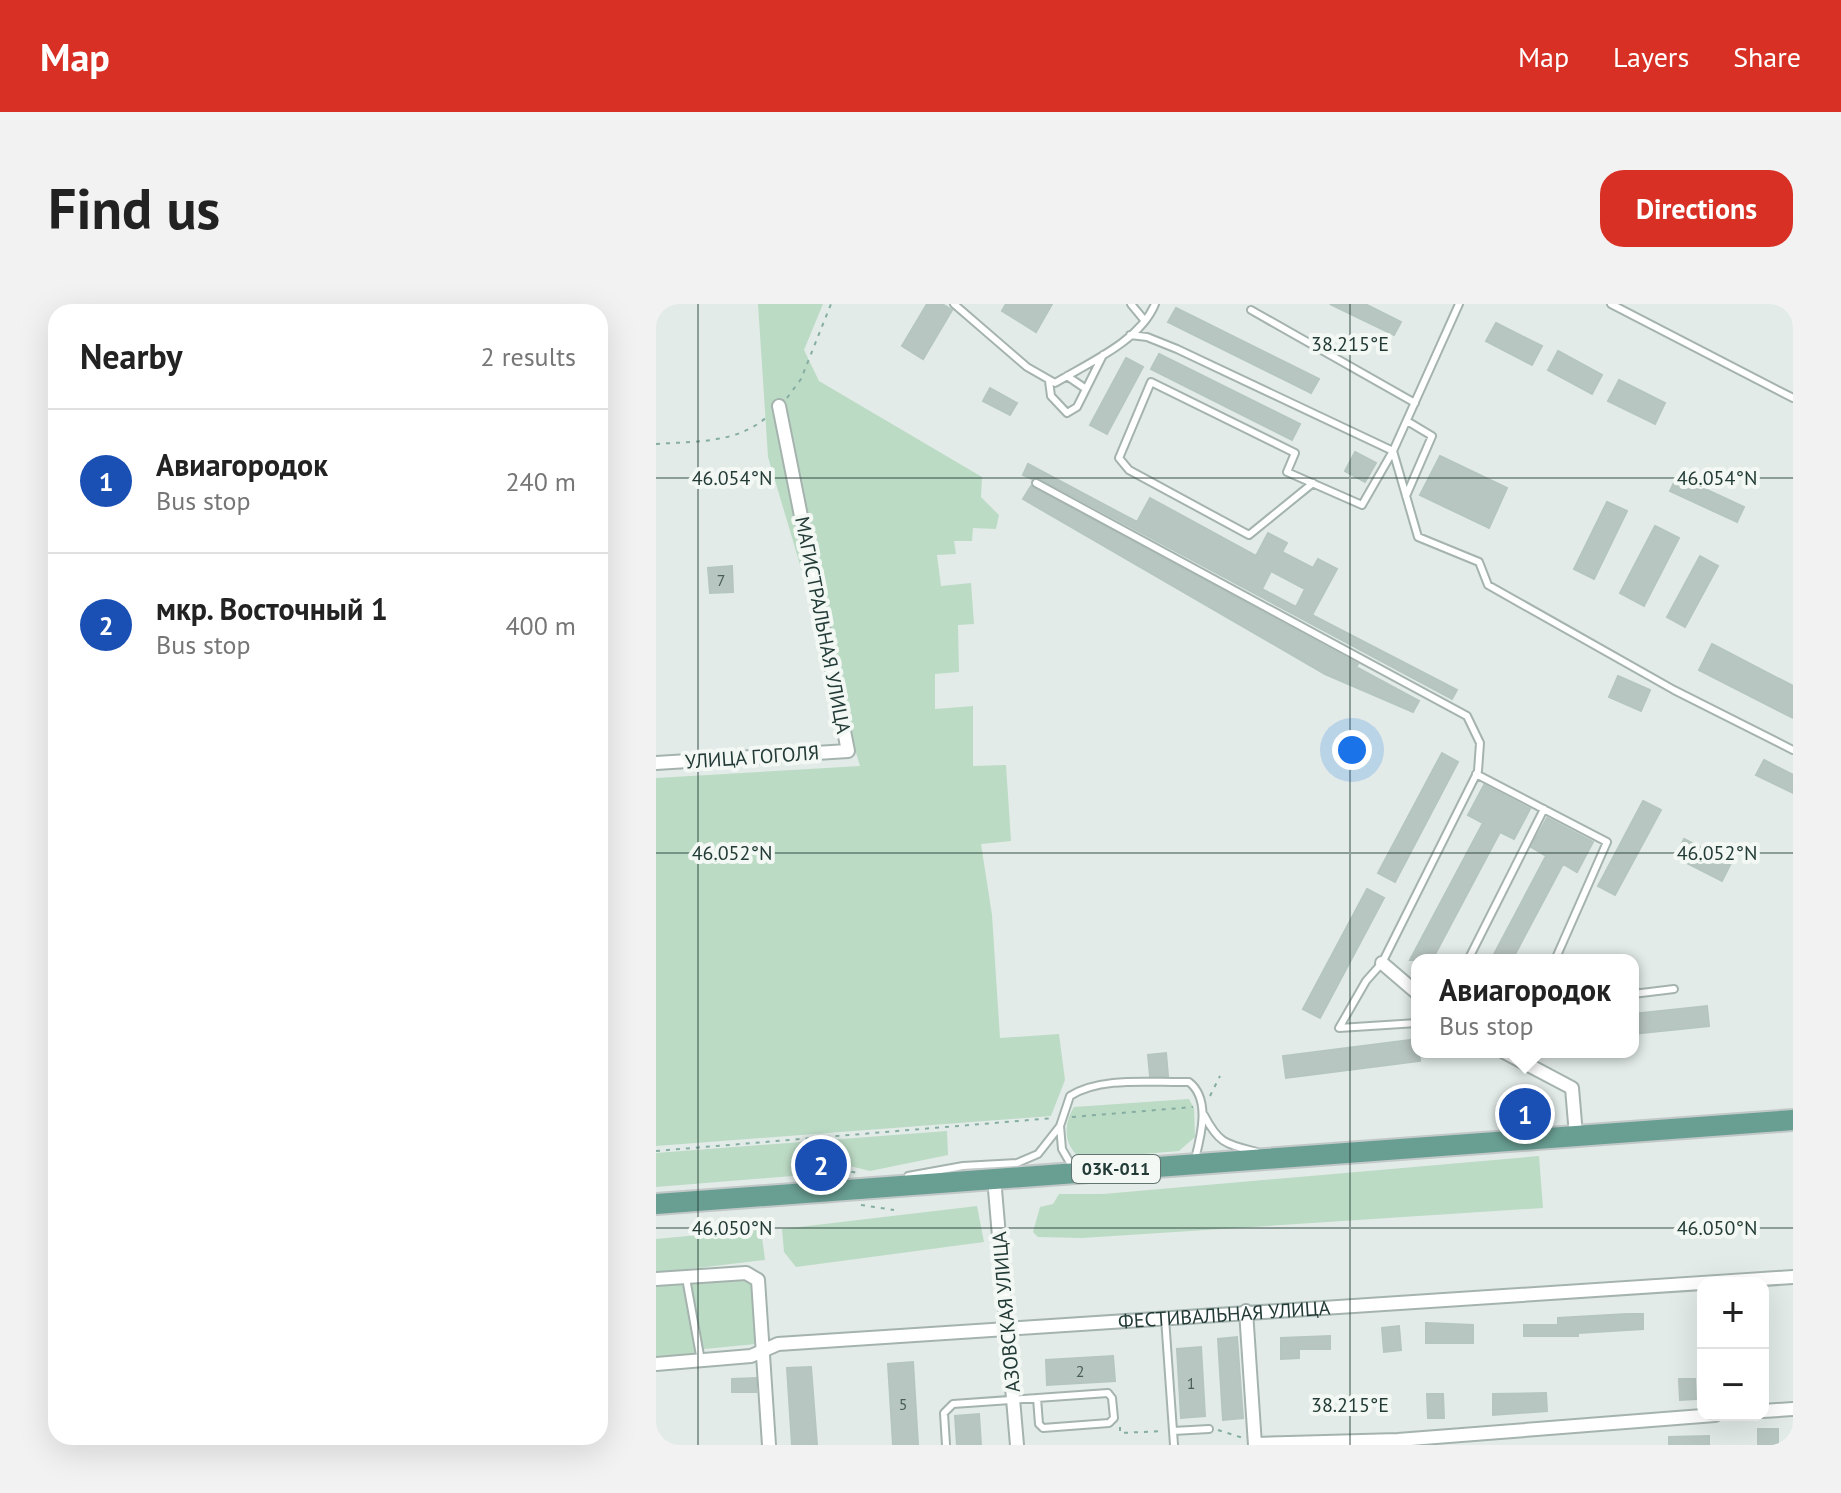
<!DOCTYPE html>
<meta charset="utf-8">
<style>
:root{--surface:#fff;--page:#f2f2f2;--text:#222;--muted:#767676;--line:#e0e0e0;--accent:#d93025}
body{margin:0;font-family:"PT Sans",sans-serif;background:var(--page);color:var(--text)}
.controls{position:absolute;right:24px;bottom:24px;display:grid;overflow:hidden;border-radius:16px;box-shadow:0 8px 32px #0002}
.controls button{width:72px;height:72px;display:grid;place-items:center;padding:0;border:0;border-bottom:2px solid var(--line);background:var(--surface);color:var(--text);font:40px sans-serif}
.you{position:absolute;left:696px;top:446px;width:28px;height:28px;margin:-20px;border:6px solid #fff;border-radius:50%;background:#1a73e8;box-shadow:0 0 0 12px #1a73e833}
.badge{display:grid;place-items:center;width:52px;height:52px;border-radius:50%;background:var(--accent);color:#fff;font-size:26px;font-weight:700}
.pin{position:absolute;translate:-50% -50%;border:4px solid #fff;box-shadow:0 2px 8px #0006}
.popup{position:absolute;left:755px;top:650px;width:228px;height:104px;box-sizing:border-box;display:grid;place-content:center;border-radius:16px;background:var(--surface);filter:drop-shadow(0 2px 6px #0005);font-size:26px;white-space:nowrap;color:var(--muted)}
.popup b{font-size:30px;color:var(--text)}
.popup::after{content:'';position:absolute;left:50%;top:100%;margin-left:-16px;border:16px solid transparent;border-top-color:var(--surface)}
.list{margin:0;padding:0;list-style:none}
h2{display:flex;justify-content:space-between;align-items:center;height:104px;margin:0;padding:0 32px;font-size:34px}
h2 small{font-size:26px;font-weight:400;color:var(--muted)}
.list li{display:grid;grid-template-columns:52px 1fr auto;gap:24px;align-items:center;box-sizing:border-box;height:144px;padding:0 32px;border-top:2px solid var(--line)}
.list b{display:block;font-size:30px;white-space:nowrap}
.list p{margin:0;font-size:26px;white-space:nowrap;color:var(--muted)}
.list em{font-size:26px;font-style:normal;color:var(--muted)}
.map{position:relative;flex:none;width:1137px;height:1141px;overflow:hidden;border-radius:24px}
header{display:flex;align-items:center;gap:48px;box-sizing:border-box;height:112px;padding:0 40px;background:var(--accent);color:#fff}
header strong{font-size:38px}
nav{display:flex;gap:44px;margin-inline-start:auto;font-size:28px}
.intro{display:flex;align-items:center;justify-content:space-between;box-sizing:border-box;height:192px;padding:0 48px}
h1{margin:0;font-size:56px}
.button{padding:20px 36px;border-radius:24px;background:var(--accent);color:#fff;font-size:28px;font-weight:700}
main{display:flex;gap:48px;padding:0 48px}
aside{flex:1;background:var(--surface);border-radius:24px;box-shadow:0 8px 32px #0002}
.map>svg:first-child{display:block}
.green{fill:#bcdbc5}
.building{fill:#b8c6c1;stroke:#b5c5bf;stroke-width:2;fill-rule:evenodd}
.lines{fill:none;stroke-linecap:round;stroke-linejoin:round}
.service-casing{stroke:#a5b3af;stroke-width:10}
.minor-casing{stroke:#a5b3af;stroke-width:16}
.primary-casing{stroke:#c1c8c7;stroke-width:24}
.path{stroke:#85ada1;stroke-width:2;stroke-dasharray:4 6;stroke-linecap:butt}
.service{stroke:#fff;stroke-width:6}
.minor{stroke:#fff;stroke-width:12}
.primary{stroke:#699e92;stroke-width:20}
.ticks{fill:none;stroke:#233b36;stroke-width:2;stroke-opacity:0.45}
.labels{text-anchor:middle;stroke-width:8;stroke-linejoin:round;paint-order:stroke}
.number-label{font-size:16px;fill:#485e59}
.shield{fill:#f3f8f5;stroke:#61746f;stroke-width:2}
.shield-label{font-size:18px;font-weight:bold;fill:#233b36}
.street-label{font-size:20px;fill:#233b36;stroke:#f3f8f5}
.ticks-label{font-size:20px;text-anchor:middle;fill:#233b36;stroke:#f3f8f5;stroke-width:8;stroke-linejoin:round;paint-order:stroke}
</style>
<header>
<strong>Map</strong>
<nav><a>Map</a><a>Layers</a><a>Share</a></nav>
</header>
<div class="intro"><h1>Find us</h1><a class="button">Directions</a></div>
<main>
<aside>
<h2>Nearby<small>2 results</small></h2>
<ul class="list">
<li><span class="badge" style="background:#1a4fb4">1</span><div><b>Авиагородок</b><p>Bus stop</p></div><em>240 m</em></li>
<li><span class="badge" style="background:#1a4fb4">2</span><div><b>мкр. Восточный 1</b><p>Bus stop</p></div><em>400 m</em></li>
</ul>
</aside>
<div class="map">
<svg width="1137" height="1141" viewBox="0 0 1137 1141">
<rect width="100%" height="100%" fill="#e2ebe8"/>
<path class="green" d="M102 0H167L148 46 163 77 326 173 325 193 343 211 340 225 317 224 316 237H298L300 250 281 251 285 282 315 279 318 320 302 321 303 368 279 370V405L317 402V462L350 461 355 537 325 540 336 611 344 734 403 730 409 776 395 812 0 842V474L204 462 112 153Z
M533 795 538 804 539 833 523 847 427 855C407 844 407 820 418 803Z
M291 827 292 851 214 867 174 857 153 858 149 871 0 883V849Z
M883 852 887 904 426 934 382 933 377 928 384 903 397 900 403 890H447Z
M321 902 328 938 140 963 128 948 126 925Z
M105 925 109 956 0 969V935Z
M90 972 99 980 103 1033 100 1040 38 1046V1054L0 1058V978Z"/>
<path class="building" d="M271 0H286L296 6 267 55 246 42Z
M350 0H396L380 28 346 7Z
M674 0H709L745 18 738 31Z
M520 4 663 75 655 89 512 18Z
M840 19 886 42 876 61 830 37Z
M902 47 946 71 936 90 892 66Z
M503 50 644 120 636 136 495 65Z
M470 54 487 63 451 130 434 121Z
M963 76 1009 99 999 120 952 97Z
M334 84 361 99 354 111 327 97Z
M699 148 720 159 709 178 689 167Z
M784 152 851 184 833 224 764 191Z
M372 160 481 218 494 194 600 252 612 229 631 239 626 248 657 264 662 255 681 265 656 311 801 386 796 395 383 174 376 175 367 171ZM615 267 649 285 640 303 606 285Z
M1021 172 1088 203 1081 218 1014 187Z
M375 182 702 360 700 363 763 397 757 408 669 370 367 195Z
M951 198 971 207 938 275 918 265Z
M999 222 1023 234 988 302 964 289Z
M1044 252 1062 262 1029 323 1011 313Z
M76 262 77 288 54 289 52 264Z
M1056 340 1137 382V414L1043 366Z
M962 372 994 386 985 407 953 393Z
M786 449 802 458 739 578 722 569Z
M1108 456 1137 471V489L1100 471Z
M828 481 874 505 858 535 844 528 776 656H754L827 519 812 511Z
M987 497 1005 506 959 591 942 582Z
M891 514 937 538 921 568 907 560 856 656H835L890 552 875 543Z
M1028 535 1075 559 1066 577 1019 553Z
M711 585 728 594 664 714 647 705Z
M1051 702 1053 722 977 730V710Z
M761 735 764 757 630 774 627 752Z
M510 749 512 772H494L492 751Z
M971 1010H987V1025L922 1029V1032H868V1021H902V1014Z
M770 1019 817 1021V1039H770Z
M743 1022 745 1046 728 1048 726 1024Z
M674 1032V1045H643V1054L625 1055V1034Z
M581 1033 587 1114 567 1116 562 1035Z
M545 1043 549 1112 525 1114 521 1045Z
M457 1052 459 1077 391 1081 390 1056Z
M257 1058 262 1141H237L232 1060Z
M155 1063 161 1141H136L131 1064Z
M100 1074V1088H76V1075Z
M1023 1075H1039L1040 1095 1024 1096Z
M890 1089 891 1107 837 1111V1090Z
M771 1090H787L788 1114H772Z
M323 1110 325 1141H301L299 1112Z
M1102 1125H1122V1141H1102Z
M1053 1132V1141H1013V1133Z"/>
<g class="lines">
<g class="service-casing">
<path id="service" d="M298 0 371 63 399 79C432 59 484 37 499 0
M475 0 489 17
M955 0 1137 94
M595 6 759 99
M474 31 491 33 521 45 737 147 762 233 823 258 832 281 1018 386 1137 446
M411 72 430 85
M393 77 395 92 411 109 421 103 447 51
M380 179 811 412 824 439 822 467 726 659 710 677 683 724 761 719
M657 179 593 231 473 166 463 154 495 78 639 149 631 168 706 201 737 147 803 0
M750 192 776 132 751 117
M820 470 951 538 899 656
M812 656 888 505
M977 690 1018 685
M548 811C563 840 570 840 601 848
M404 822 406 845 417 864
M252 872 307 862 361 859 382 850 404 822 414 792C445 772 496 779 533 778 555 795 545 832 539 855
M30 974 45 1057
M509 1014 518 1141
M517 1127 553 1125
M290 1141 288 1109 297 1100 452 1089 456 1094 458 1114 453 1119 387 1124 383 1120 381 1094"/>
</g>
<g class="minor-casing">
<g id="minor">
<path d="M0 459 192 447 123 102"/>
<path d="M726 659 761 689"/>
<path d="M848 748 916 784 920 831"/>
<path d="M338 874 361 1141"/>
<path d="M0 975 90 969 102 976 113 1141"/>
<path d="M590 1007 599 1141"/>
<path id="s1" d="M0 1060 95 1052 122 1040 1137 973"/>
<path d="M1107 1107 1137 1105"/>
<path d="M599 1140 742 1136 1059 1111"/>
</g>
</g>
<g class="primary-casing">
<path id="primary" d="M0 900 1137 816"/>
</g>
<path class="path" d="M131 94 145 75 175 0
M0 140C40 137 81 140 112 112
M554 792 564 772
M416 813 537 803
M0 847 398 814
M168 866 171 862 201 869
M205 901 238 906
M464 1123V1129L507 1127
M562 1126 587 1134"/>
<use href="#service" class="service"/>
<use href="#minor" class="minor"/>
<use href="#primary" class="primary"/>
</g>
<path class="ticks" d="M42 0V1141M694 0V1141M0 174H1137M0 549H1137M0 924H1137"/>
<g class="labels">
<g class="number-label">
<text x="65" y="282">7</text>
<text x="424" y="1073">2</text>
<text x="535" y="1085">1</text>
<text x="247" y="1106">5</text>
</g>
<rect class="shield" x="416" y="851" width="88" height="28" rx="6"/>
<g class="shield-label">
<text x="460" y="871">03К-011</text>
</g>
<g class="street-label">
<text transform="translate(167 321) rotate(79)" y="7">МАГИСТРАЛЬНАЯ УЛИЦА</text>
<text transform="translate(96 453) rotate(-4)" y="7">УЛИЦА ГОГОЛЯ</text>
<text transform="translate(350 1008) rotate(-95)" y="7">АЗОВСКАЯ УЛИЦА</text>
<text dy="7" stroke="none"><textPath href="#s1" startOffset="572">ФЕСТИВАЛЬНАЯ УЛИЦА</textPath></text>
</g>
</g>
<g class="ticks-label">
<text x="694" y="47">38.215°E</text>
<text x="76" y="181">46.054°N</text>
<text x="1061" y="181">46.054°N</text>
<text x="76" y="556">46.052°N</text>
<text x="1061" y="556">46.052°N</text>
<text x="76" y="931">46.050°N</text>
<text x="1061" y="931">46.050°N</text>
<text x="694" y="1108">38.215°E</text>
</g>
</svg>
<div class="controls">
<button>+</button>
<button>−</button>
</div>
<div class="you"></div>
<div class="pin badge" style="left:869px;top:810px;background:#1a4fb4">1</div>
<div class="popup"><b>Авиагородок</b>Bus stop</div>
<div class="pin badge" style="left:165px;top:861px;background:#1a4fb4">2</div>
</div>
</main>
